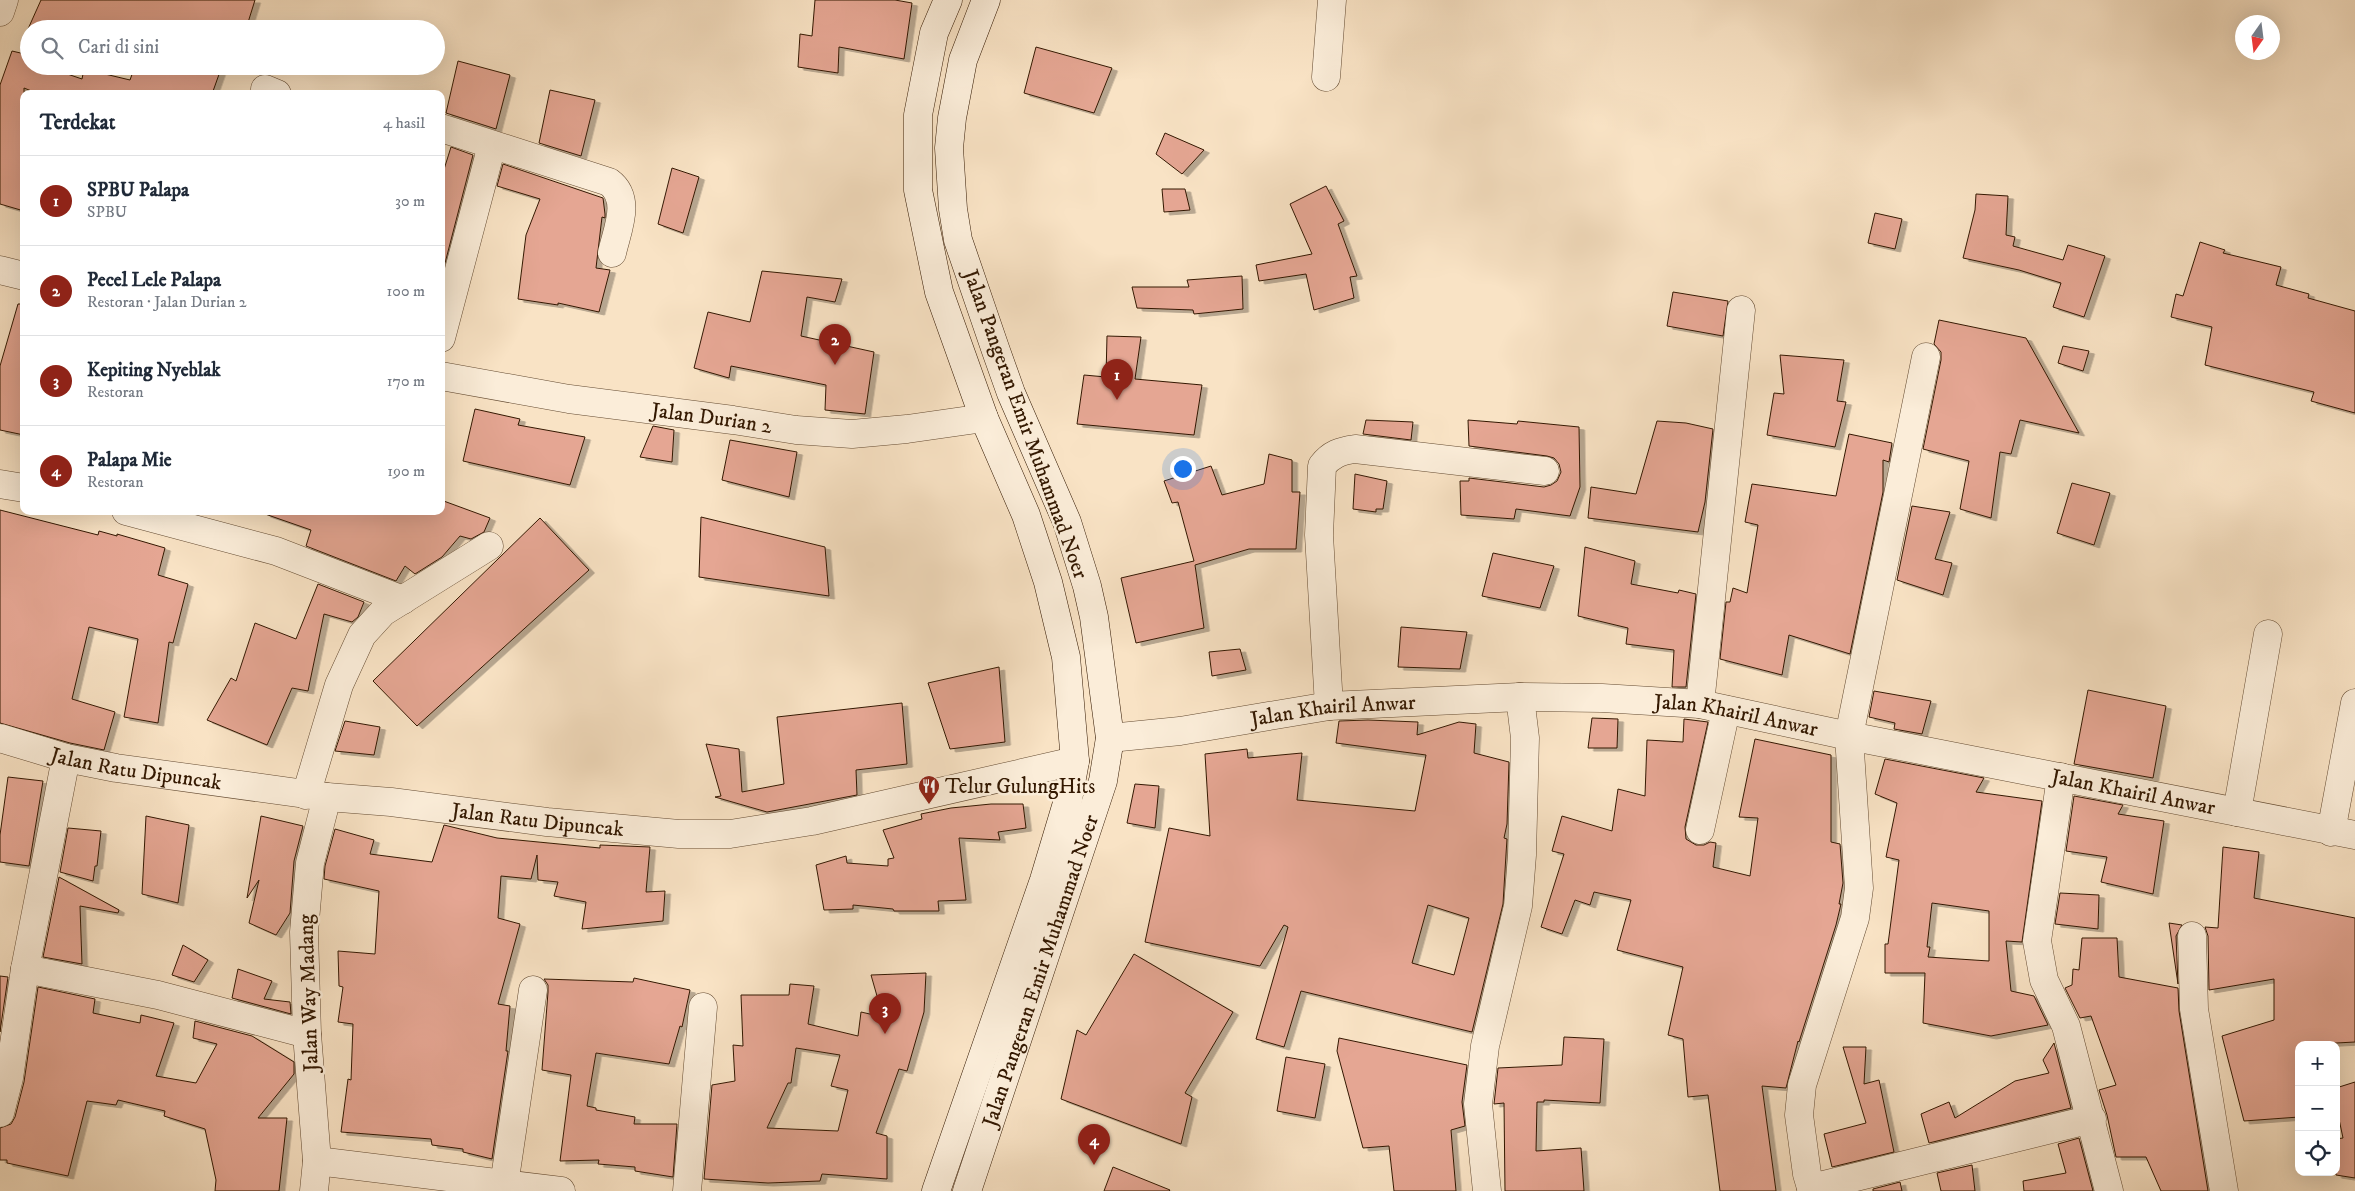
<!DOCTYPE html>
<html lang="id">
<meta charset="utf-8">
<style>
:root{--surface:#fff;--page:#f2f2f3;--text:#1f2937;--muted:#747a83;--line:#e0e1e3;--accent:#8f2418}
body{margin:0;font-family:"IM FELL DW Pica",serif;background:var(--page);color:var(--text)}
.controls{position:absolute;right:15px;bottom:15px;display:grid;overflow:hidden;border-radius:10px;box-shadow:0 5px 20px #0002}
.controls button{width:45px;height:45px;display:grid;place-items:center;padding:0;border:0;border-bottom:1px solid var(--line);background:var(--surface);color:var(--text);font:25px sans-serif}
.compass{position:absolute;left:2235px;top:15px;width:45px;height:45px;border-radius:50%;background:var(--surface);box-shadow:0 5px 20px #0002;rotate:194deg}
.you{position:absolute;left:1182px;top:468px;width:18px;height:18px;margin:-12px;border:4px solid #fff;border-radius:50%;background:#1a73e8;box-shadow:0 0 0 8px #1a73e833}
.badge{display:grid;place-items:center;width:32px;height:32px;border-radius:50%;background:var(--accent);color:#fff;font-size:16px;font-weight:700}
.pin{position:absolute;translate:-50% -41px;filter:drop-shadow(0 1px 2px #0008)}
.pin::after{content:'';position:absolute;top:26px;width:18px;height:15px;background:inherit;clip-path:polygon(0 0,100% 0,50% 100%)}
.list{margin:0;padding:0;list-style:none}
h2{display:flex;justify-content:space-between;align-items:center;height:65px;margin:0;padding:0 20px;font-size:21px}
h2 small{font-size:16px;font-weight:400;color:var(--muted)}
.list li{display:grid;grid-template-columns:32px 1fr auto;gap:15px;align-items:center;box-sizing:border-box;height:90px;padding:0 20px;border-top:1px solid var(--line)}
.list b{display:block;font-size:19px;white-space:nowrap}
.list p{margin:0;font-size:16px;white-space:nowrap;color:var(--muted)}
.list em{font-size:16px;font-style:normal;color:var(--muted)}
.icon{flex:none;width:28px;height:28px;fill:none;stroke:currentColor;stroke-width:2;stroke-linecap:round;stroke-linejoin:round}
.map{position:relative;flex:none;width:2355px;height:1191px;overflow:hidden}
.search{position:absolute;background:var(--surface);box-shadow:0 5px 20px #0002;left:20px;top:20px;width:425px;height:55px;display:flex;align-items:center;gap:12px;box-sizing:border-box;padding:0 18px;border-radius:28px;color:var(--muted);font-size:19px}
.panel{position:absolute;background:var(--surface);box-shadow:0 5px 20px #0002;left:20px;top:90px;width:425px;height:425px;border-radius:10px}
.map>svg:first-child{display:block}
.building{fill:#e5a693;stroke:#331801;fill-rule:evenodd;filter:url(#shadow)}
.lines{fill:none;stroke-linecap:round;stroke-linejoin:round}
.minor-casing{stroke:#644b32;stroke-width:29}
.secondary-casing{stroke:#331801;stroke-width:29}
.minor{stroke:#fbedd9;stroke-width:28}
.secondary{stroke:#fbedd9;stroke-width:28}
.labels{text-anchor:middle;stroke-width:5;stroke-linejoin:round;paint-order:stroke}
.street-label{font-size:21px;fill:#331801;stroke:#fbedd9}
.poi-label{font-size:21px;fill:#331801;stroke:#fbedd9;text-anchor:start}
</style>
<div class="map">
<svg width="2355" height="1191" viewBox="0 0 2355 1191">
<defs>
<filter id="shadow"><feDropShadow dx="5.5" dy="3" stdDeviation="0" flood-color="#0004"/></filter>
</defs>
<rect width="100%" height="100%" fill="#f9e3c5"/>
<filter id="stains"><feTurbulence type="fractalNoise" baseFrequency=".004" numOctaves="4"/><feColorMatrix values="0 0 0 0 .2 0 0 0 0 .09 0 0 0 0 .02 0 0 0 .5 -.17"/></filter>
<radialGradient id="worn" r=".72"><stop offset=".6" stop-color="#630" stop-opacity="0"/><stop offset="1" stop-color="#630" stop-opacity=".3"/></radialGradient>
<path class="building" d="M41 0H255L246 29H172L144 21 143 29H28Z
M815 0H895L912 3 904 59 839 47 838 73 798 67 800 34 812 36Z
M1036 47 1112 68 1094 113 1024 93Z
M12 51 29 55V66H44L82 79 84 69 130 80 135 66H222L212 94H39L24 88V211L0 204V85Z
M458 61 510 75 496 129 446 113Z
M550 90 595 100 581 156 539 143Z
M1165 133 1204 150 1182 174 1156 154Z
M451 147 473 155 444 267H441V179Z
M503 164 603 198 605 214V218L602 217 596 268 610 270 599 312 558 303V305L518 299 526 235 540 199 497 186Z
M672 168 699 177 683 233 658 224Z
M1326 186 1344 221 1338 224 1357 276 1350 277 1354 298 1314 310 1306 274 1259 281 1256 265 1312 254 1290 204Z
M1162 189H1185L1190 210 1164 212Z
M1976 194 2008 196 2006 235 2015 237 2013 246 2063 260 2068 245 2105 256 2084 317 2053 307 2061 283 2019 270 1963 258 1975 210Z
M1875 213 1902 219 1895 249 1868 243Z
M2200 242 2225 250 2223 253 2281 267 2276 285 2309 294 2308 298 2355 311V413L2311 401 2314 392 2205 365 2212 327 2171 317 2176 294 2183 296Z
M762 271 842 279 835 302 807 297 801 336 874 352 865 414 825 410 826 385 731 366 729 378 694 368 708 312 750 322Z
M1242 276 1243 309 1194 314 1193 310 1137 308 1132 287H1189L1187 280Z
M1673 292 1728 301 1723 336 1667 326Z
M18 304H24V435L0 430V366Z
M1939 320 2026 338 2079 433 2020 420 2011 454 2000 452 1991 518 1960 509 1969 461 1923 449 1941 360V352L1934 344Z
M1107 336 1141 337 1135 379 1202 385 1194 435 1077 424 1084 375 1106 377Z
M2063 346 2089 351 2083 371 2058 363Z
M1780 355 1844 360 1837 401 1846 402 1835 447 1767 435 1774 393 1784 394Z
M475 409 520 419 518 425 585 437 570 485 463 461Z
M1366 420 1413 422 1411 440 1363 434Z
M1468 420 1517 424 1518 421 1579 427 1580 487 1570 516 1516 509 1514 519 1461 515 1460 481H1469V478L1544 487 1551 485 1557 481 1561 472 1559 464 1554 458 1547 456 1469 446Z
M1657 421 1686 423 1713 429 1705 502 1698 532 1588 518 1591 487 1636 494Z
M653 426 674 430 672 462 640 457Z
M1849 434 1892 443 1889 462 1883 460V492L1850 654 1789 635 1782 675 1720 659 1726 602H1730L1733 588 1747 593 1758 525 1745 522 1752 484 1836 496Z
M730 440 797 452 789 497 722 480Z
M1269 454 1292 460V492H1300L1296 549H1249L1195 565 1204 628 1136 643 1121 578 1194 561 1178 502 1172 503 1164 481 1211 466 1222 495 1264 484Z
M1355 474 1387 481 1383 509H1376V512L1353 509Z
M2072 483 2110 493 2094 545 2057 533Z
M441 500 490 518 484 532 471 539 460 536 442 557 415 574 405 566 396 581 306 546 311 530 265 514 266 511H441Z
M1912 506 1950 512 1935 559 1952 563 1943 595 1897 580Z
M0 510 98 535 99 531 117 536V534L165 548 158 575 188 584 173 643 169 642 158 723 124 717 138 639 89 627 72 699 115 712 104 750 70 743 0 723Z
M701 517 825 547 829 596 699 577Z
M540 518 589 570 417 726 373 681Z
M1585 547 1635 561 1631 584 1678 593 1679 590 1696 594 1686 687H1672L1674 650 1626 644 1628 628 1578 616Z
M1493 553 1554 566 1540 608 1482 596Z
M318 584 364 602 358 617 352 622 324 614 308 691 292 688 267 745 207 720 231 678 236 681 255 623 296 639Z
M1401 627 1467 632 1460 669 1398 667Z
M1240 649 1246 670 1212 676 1209 652Z
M999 667 1005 742 950 749 928 683Z
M2088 690 2166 706 2153 778 2074 764Z
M1874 691 1931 701 1922 734 1894 729 1895 723 1869 717Z
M902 703 907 764 856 770 857 795 767 812 715 797 721 796 706 744 739 749 742 792 784 784 777 717Z
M1592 718 1618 719 1617 748H1588Z
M1684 719 1708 722 1685 827 1686 839 1696 845H1704L1710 842 1716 843 1713 867 1750 876 1758 818 1739 817 1755 739 1831 755V842L1840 844 1843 883 1839 904H1841L1836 925 1799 1042 1798 1041 1786 1088 1762 1086 1776 1191H1720L1708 1095 1688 1097 1683 1039 1668 1035 1683 967 1617 950 1631 900 1594 892 1590 905 1575 900 1562 934 1541 927 1564 854 1552 851 1562 816 1612 831 1618 789 1645 796 1647 740 1683 742Z
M1368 720 1418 722 1417 735 1459 722 1476 724 1474 753 1509 762 1507 824 1504 838 1507 839 1506 854 1503 904 1472 1032 1301 991 1284 1047 1256 1039 1288 927 1284 925 1260 966 1145 942 1169 828 1210 836 1205 754 1247 749 1248 758 1302 753 1297 800 1415 811 1426 755 1336 743 1339 721ZM1428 905 1469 918 1454 975 1412 963Z
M345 721 380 727 374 755 335 751Z
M1885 759 1984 778 1976 792 2042 801 2022 942 2006 941 2011 991 2034 996 2048 1025 1991 1036 1923 1023 1925 973H1885V944H1888L1899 860 1886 857 1897 803 1875 794ZM1932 903 1989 911V961L1928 957 1930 947H1927Z
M8 777 43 781 29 866 0 862V835Z
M1135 784 1159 786 1155 828 1127 823Z
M2074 796 2123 805 2118 814 2164 821 2153 894 2101 882 2107 857 2066 851Z
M991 804H1023L1026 828 998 832 1000 840 959 838 966 900 938 901 939 911H894L893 909 853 905V909L824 910 816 865 846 856 847 863 888 866V859L894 858 883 830 922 819 921 814 951 808Z
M146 816 189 825 178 903 142 894Z
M261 816 303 826 294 861 290 913 276 935 249 923 259 880 247 898Z
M444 825 497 838 600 848V845L650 847 646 892 665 891 663 921 582 929 586 902 554 896 558 882 538 880 537 855 531 879 501 876 498 918 520 924 498 1004 510 1006 506 1051H508L492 1159 463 1152V1149L432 1145 431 1139 341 1132 348 1079 351 1080 353 1024 338 1022 343 987 339 986 338 951 375 954 379 891 324 879 325 866 335 829 374 840 370 854 432 862Z
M68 828 101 831 97 866H95L93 881 60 872Z
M2223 847 2259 852 2254 898 2355 918V1042L2299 1045V1117L2244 1121 2222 1036 2274 1020V979L2209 990 2208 936 2205 927 2218 928Z
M59 877 119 910 118 913 80 906 82 964 43 957Z
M2060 893 2099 895 2098 929 2055 924Z
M2169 923 2182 925 2176 936 2178 984Z
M2082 938H2117L2119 977 2178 988 2179 1011 2208 1191H2161L2146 1157H2116L2107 1115 2099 1090 2116 1085 2091 1016 2080 1018 2065 988 2072 985 2073 969 2079 970Z
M183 945 208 960 194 982 172 975Z
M1134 954 1233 1012 1185 1093 1192 1097 1181 1144 1061 1099 1077 1030 1086 1035Z
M238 969 272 981 264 999 290 1002 291 1014 232 998Z
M926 973 924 1012 907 1071 899 1069 876 1133 887 1136V1179L822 1174 820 1181 768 1183 704 1179 712 1085 735 1081 733 1045 743 1046 741 995H789L790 984 814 986 808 1024 858 1036 861 1012 883 1017 871 975ZM796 1048 840 1055 831 1086 848 1090 838 1131 767 1128 788 1083H791Z
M0 976 8 977 0 1032Z
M634 978 690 990 682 1027 680 1026 669 1064 596 1053 587 1106 596 1108V1110L635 1117 634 1124H677L673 1177 635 1171V1167L598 1164 599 1160 560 1161 571 1075 542 1070 548 992V985L544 979 633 982Z
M38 987 95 999 93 1013 140 1023 141 1015 174 1023 156 1076 196 1083 217 1044 193 1038 195 1021 252 1036 294 1062V1074L258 1118H287L279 1191H215L216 1180 205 1129 164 1116 165 1111 118 1100 116 1105 87 1101 68 1176 7 1163V1160H0V1128L11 1124 15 1117 24 1082Z
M1564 1037 1604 1039 1600 1103 1544 1100V1102H1537L1536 1151 1581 1148 1584 1191H1505L1504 1103 1494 1104 1498 1068 1562 1065Z
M1339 1038 1467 1065 1462 1102 1465 1126 1451 1130 1456 1191H1394L1389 1146 1363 1148 1337 1051Z
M2054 1043 2071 1108 1929 1143 1921 1114 1949 1102 1955 1118 2015 1081 2049 1073 2043 1060Z
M1843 1047H1866L1864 1084 1879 1080 1894 1152 1832 1167 1824 1134 1866 1123Z
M1286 1057 1325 1064 1315 1118 1277 1111Z
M2355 1082V1178L2336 1175V1139L2343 1138 2336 1105V1088Z
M2079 1138 2093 1191H2024L2023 1181 2066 1173 2058 1144Z
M1972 1165 1975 1191H1941L1937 1173Z
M1113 1167 1170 1190 1169 1191H1104Z
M1900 1182 1902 1191H1873V1189Z"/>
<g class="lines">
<g class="minor-casing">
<g id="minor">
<path d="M0 12 4 0"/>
<path d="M1326 77 1332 0"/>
<path d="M265 89 277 94"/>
<path d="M441 128 609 182C632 199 617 230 612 253"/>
<path d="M0 270 24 276"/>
<path d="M441 338 492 145"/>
<path id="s1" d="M441 376 569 399 733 420 796 430 852 434 907 429 984 418"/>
<path d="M0 484 24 488"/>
<path d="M126 511 276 551 403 600"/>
<path d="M1700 704 1741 310"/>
<path d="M1329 706 1319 535 1322 466C1331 454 1341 451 1355 449L1545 471"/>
<path id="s2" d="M0 738 66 758 116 768 327 797 391 802 547 822 679 834H730L812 821 1075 761"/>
<path id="s3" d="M1110 738 1180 731 1329 706 1520 697 1602 698 1700 704 1849 736 2355 835"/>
<path d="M2061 777 2037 941 2044 980 2066 1026 2109 1191"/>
<path d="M306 795 339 685 362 635 383 612 489 546"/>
<path d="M2237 812 2268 634"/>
<path d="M1700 830 1726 710"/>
<path d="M2331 832 2355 703"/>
<path d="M2192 936 2194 1009 2224 1191"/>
<path d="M25 969 158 995 307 1034"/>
<path d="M0 1113 9 1078 25 969 66 758"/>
<path d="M317 1161 561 1191"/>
<path d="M504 1185 533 990"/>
<path d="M1811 1188 2092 1119"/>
<path d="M314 1191 317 1161 307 1034 304 932 310 863 327 797"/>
<path d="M687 1191 703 1007"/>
<path d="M1487 1191 1478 1104 1485 1046 1518 906 1522 855 1525 738 1520 697"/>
<path d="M1812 1191 1807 1174 1799 1115 1802 1085 1855 918 1859 888 1849 736 1926 357"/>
</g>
</g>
<g class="secondary-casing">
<g id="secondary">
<path d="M936 1191 1044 880 1068 800 1075 761 1066 657 1048 582 1026 515 984 418 939 292 918 190V115L934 33 948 0"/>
<path id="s4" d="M967 1191 1103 781 1110 738 1094 617 1087 586 1067 522 1011 393 995 348 958 240 953 209 949 148 952 118 963 60 986 0"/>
</g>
</g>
<use href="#minor" class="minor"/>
<use href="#secondary" class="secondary"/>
</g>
<defs>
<g id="restaurant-pin" transform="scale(1.125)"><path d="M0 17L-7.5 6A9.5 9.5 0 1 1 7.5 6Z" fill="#8f2418" stroke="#fbedd9"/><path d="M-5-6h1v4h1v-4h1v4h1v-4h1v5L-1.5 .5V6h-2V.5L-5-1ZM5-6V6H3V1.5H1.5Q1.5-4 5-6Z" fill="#fff"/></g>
</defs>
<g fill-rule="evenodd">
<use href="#restaurant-pin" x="929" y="786"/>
</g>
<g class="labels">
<g class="street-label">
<text dy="7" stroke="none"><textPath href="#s1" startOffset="274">Jalan Durian 2</textPath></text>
<text transform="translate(1026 424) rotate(70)" y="7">Jalan Pangeran Emir Muhammad Noer</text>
<text dy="7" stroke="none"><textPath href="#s3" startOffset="225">Jalan Khairil Anwar</textPath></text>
<text dy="7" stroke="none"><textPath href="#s3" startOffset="630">Jalan Khairil Anwar</textPath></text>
<text dy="7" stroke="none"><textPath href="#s2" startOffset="140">Jalan Ratu Dipuncak</textPath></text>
<text dy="7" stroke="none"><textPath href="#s3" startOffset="1035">Jalan Khairil Anwar</textPath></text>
<text dy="7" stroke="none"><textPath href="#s2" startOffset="545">Jalan Ratu Dipuncak</textPath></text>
<text dy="7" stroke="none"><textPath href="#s4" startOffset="232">Jalan Pangeran Emir Muhammad Noer</textPath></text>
<text transform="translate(308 993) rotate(-92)" y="7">Jalan Way Madang</text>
</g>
<g class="poi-label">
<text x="945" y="793">Telur GulungHits</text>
</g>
</g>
<rect width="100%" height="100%" filter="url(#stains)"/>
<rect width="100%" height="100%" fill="url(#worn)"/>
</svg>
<div class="controls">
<button>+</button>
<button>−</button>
<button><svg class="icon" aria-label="locate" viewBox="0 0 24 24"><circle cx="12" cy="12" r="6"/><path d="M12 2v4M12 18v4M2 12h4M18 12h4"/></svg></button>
</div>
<svg class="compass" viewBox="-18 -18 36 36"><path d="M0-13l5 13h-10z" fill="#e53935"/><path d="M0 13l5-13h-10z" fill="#747a83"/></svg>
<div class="you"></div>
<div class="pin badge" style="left:1117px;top:400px">1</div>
<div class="pin badge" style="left:835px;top:365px">2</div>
<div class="pin badge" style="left:885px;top:1034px">3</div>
<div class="pin badge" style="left:1094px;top:1165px">4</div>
<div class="search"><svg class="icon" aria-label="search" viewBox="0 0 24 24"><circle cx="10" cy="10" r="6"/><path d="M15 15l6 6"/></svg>Cari di sini</div>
<section class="panel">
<h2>Terdekat<small>4 hasil</small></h2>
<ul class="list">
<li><span class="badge">1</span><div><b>SPBU Palapa</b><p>SPBU</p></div><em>30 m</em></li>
<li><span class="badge">2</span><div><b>Pecel Lele Palapa</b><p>Restoran · Jalan Durian 2</p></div><em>100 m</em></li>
<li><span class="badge">3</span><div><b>Kepiting Nyeblak</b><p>Restoran</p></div><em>170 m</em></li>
<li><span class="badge">4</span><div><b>Palapa Mie</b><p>Restoran</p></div><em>190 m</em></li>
</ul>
</section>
</div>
